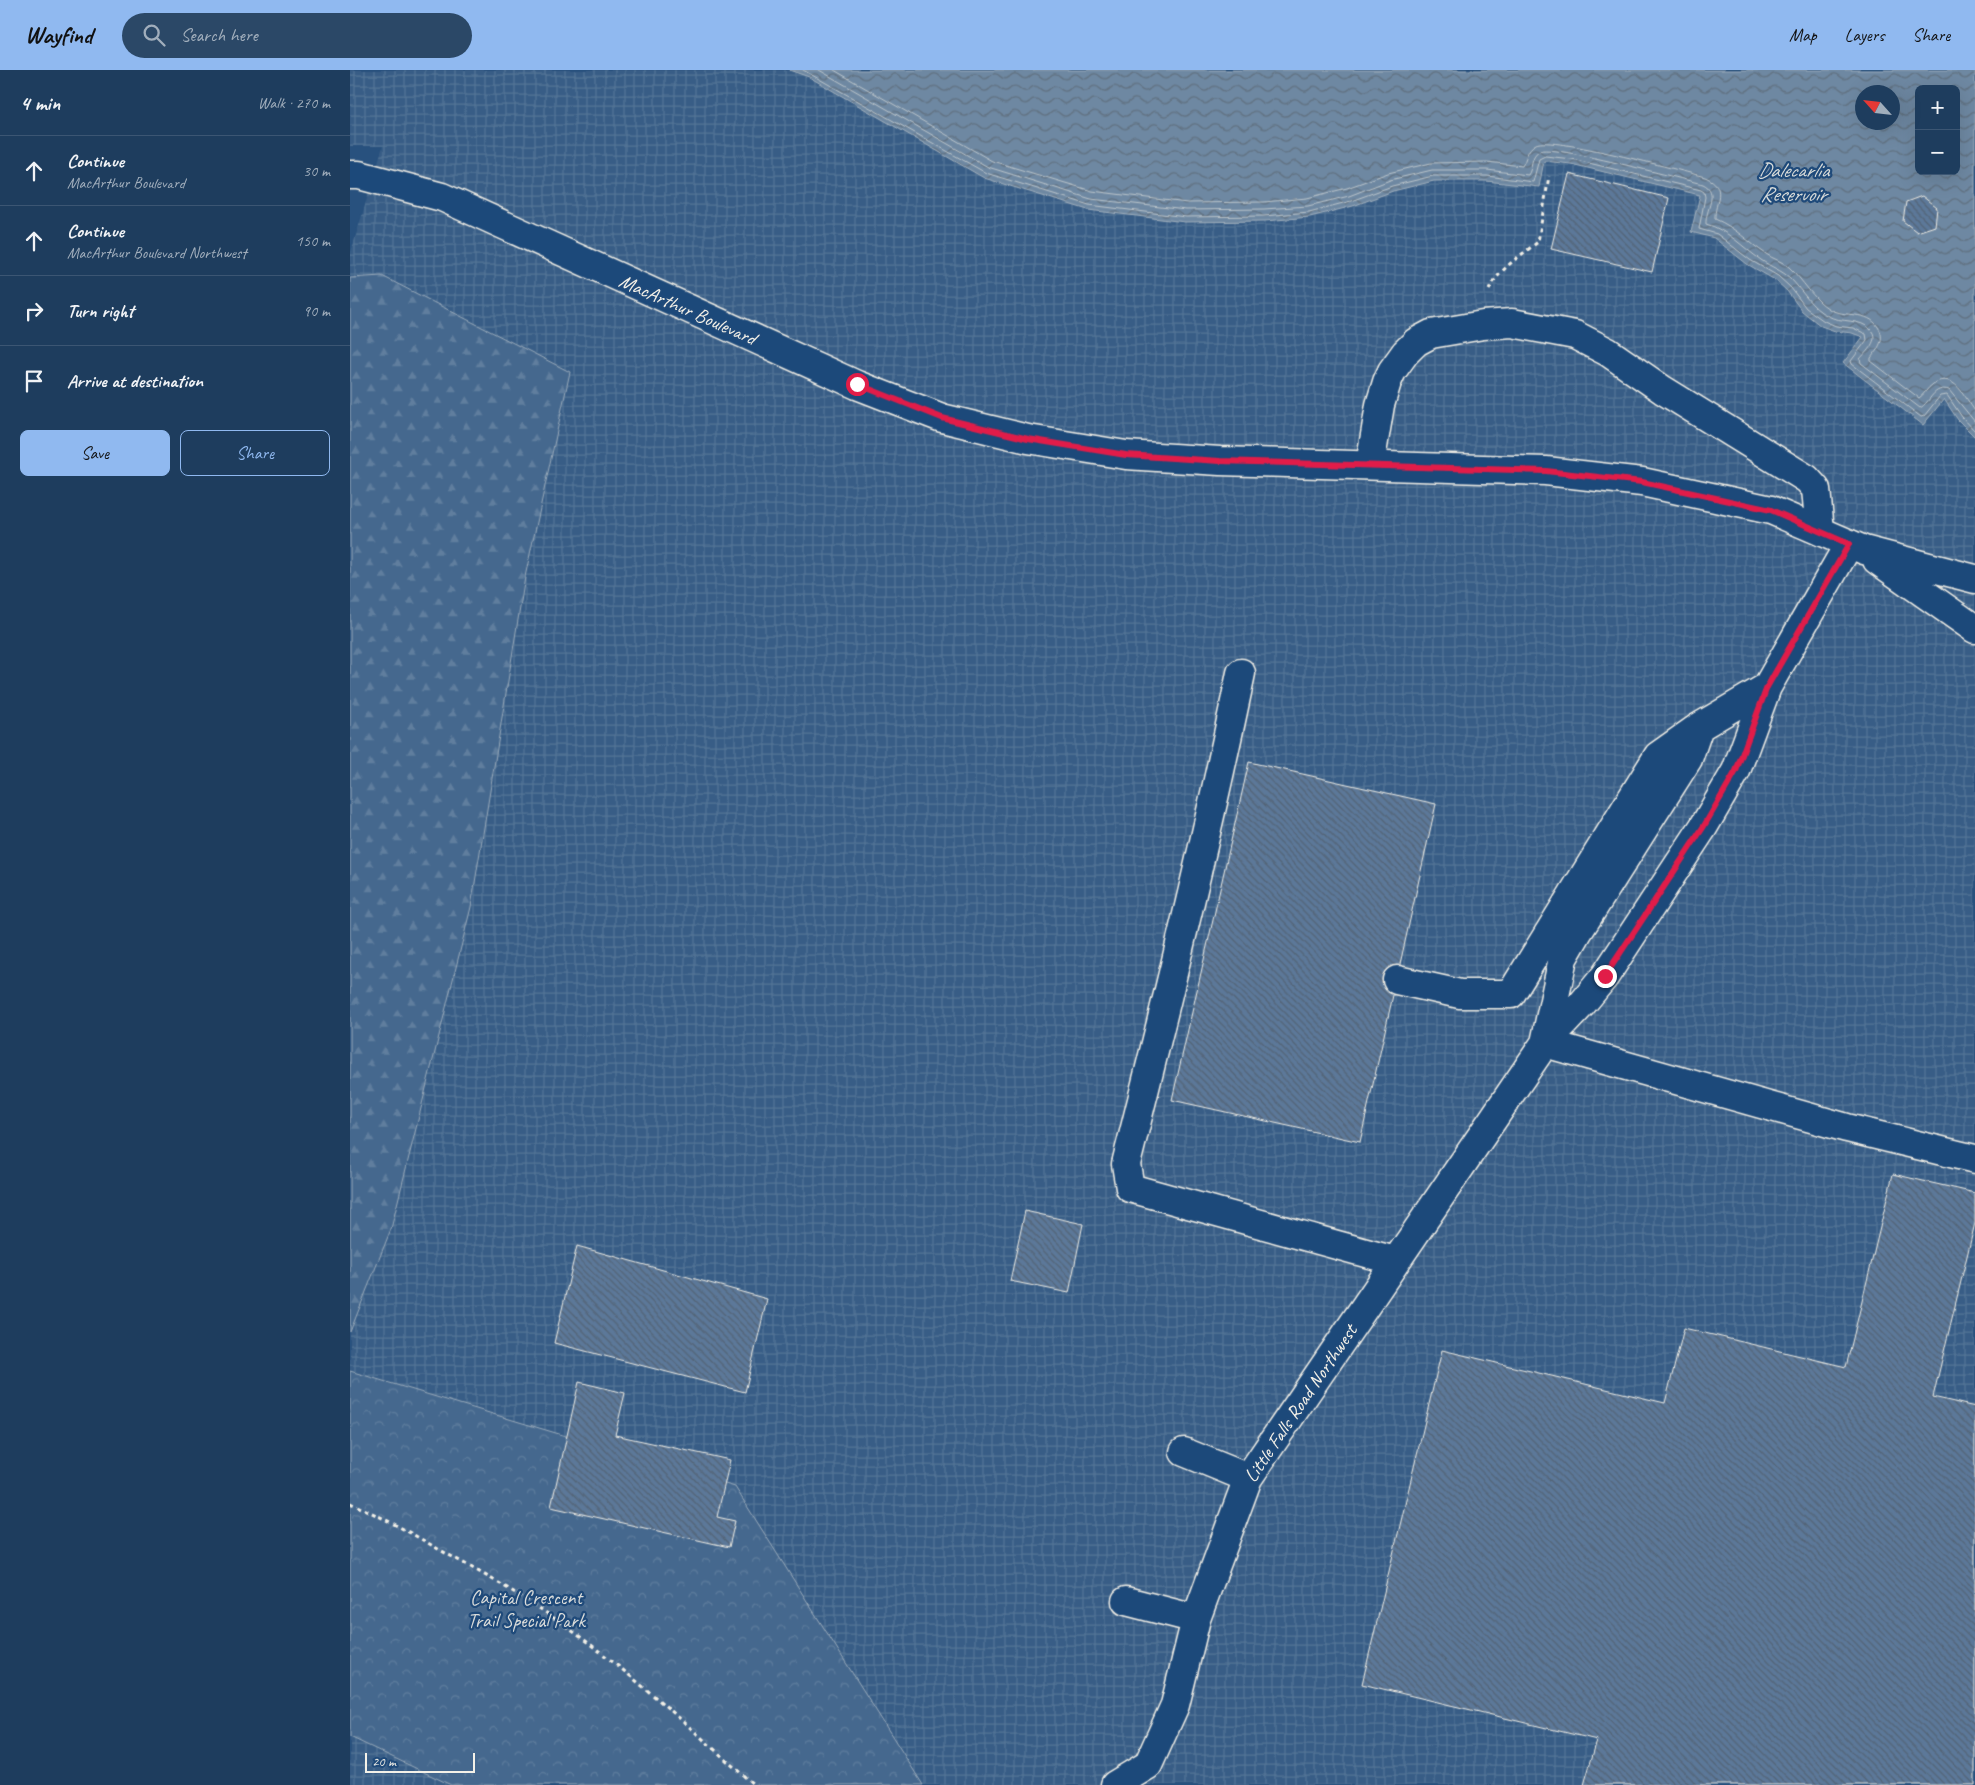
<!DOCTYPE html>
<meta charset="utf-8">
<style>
:root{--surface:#1e3d5e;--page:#2b4867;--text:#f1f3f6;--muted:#a1aebc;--line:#3c5673;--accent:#90b9f0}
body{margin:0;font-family:Caveat,sans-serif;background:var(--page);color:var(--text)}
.controls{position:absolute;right:15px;top:15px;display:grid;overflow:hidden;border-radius:8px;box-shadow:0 5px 20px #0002}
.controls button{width:45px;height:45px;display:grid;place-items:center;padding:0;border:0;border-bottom:1px solid var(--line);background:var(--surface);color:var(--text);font:25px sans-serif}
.compass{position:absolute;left:1505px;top:15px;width:45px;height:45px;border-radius:50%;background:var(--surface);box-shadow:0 5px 20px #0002;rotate:297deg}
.scale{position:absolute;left:15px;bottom:12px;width:110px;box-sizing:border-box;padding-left:5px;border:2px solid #f4f1e8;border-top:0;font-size:14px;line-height:18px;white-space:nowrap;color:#f4f1e8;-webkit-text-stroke:4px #1f4a7a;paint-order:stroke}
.stop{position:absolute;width:15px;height:15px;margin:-11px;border:4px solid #e11d48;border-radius:50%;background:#fff}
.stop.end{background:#e11d48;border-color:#fff;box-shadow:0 1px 5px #0008}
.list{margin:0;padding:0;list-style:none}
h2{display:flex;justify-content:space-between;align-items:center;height:65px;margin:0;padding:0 20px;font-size:21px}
h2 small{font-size:16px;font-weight:400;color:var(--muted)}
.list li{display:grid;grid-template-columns:32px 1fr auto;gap:15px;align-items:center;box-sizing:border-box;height:70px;padding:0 20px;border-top:1px solid var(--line)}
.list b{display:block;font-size:19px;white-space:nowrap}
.list p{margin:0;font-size:16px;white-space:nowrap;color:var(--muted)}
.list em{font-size:16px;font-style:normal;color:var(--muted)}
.actions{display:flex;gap:10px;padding:15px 20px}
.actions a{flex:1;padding:11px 0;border:1px solid var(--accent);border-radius:8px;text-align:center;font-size:18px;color:var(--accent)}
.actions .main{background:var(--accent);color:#111}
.icon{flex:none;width:28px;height:28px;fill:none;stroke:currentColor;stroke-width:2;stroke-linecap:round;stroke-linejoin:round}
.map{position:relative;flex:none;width:1625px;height:1715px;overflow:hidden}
header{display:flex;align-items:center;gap:30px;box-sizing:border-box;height:70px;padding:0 25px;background:var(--accent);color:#111}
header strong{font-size:24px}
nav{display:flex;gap:28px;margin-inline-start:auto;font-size:18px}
.search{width:350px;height:45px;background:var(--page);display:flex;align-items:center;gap:12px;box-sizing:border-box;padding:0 18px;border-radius:28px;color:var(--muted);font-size:19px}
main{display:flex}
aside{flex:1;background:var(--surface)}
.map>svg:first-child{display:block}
.industrial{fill:url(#industrial-grid);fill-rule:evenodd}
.forest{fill:url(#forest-firs);stroke:#9cacbb}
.park{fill:url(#park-crowns);stroke:#9cacbb}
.water{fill:url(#water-waves);stroke:#a4b2be;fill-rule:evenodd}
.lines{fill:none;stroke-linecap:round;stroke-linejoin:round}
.shore{stroke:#bec7cc;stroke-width:1}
.building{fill:url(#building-back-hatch);stroke:#f4f1e8}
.minor-casing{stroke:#f4f1e8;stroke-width:31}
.major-casing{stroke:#f4f1e8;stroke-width:31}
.path{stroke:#f4f1e8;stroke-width:3;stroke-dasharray:4 4;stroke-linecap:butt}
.minor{stroke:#1f4a7a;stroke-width:28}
.major{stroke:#1f4a7a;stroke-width:28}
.route{stroke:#e11d48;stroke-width:6}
.labels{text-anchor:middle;stroke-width:4.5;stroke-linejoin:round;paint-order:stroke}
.street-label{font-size:20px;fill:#f4f1e8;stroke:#1f4a7a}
.park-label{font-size:20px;fill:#dadcda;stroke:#1f4a7a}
.water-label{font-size:21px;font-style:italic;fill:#d9dcda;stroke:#1f4a7a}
</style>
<header>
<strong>Wayfind</strong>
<div class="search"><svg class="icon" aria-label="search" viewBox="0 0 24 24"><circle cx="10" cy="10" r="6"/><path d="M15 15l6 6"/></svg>Search here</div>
<nav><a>Map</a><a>Layers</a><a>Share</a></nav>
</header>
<main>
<aside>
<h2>4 min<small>Walk · 270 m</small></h2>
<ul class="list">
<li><svg class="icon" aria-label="ahead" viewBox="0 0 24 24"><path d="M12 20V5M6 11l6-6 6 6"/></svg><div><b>Continue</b><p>MacArthur Boulevard</p></div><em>30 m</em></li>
<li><svg class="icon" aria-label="ahead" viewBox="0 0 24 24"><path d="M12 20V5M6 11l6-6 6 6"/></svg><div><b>Continue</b><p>MacArthur Boulevard Northwest</p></div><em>150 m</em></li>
<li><svg class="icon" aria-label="right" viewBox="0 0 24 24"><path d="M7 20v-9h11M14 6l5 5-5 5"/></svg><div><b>Turn right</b></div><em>90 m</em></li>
<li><svg class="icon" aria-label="arrive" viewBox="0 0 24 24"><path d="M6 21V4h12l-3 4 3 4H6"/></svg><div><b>Arrive at destination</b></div></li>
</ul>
<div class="actions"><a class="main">Save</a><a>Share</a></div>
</aside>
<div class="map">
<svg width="1625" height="1715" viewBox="0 0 1625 1715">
<defs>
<pattern id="industrial-grid" width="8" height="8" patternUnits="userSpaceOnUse" patternTransform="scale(1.25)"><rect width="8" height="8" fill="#375d86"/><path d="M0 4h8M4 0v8" fill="none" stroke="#557597"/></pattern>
<pattern id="forest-firs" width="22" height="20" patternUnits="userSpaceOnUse" patternTransform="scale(1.25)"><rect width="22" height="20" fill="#45688e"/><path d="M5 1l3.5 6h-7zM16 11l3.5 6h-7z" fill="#607e9e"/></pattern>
<pattern id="park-crowns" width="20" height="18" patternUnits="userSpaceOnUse" patternTransform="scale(1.25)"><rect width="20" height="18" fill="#45688e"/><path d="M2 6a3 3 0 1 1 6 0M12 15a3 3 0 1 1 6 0" fill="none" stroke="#607e9e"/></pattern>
<pattern id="water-waves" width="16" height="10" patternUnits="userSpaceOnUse" patternTransform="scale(1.25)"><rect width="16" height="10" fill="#6e88a2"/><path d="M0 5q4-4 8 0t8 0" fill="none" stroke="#5f6e7d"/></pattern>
<pattern id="building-back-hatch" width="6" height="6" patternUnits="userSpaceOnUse" patternTransform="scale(1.25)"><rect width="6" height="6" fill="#5b7899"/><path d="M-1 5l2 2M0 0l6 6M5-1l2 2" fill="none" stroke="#536274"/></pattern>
</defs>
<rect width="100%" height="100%" fill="#28517e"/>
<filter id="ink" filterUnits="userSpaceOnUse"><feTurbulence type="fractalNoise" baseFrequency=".02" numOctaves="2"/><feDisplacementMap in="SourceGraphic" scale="10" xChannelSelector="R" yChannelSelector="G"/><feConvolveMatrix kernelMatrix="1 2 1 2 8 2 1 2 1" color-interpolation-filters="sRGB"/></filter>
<g filter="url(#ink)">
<path class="industrial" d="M0 0H1625V1715H573L385 1417 0 1301V185L33 76H0ZM1569 19H1606V101H1569ZM1512 22H1542V52H1512Z
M0 1667 101 1715H0Z"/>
<path class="forest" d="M32 206 220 302 175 507 121 837 41 1159 0 1262V208Z"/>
<path class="park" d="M0 1301 385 1417 573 1715H101L0 1667Z"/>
<path class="water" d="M439 0H1625V367L1608 350 1594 329 1573 355 1493 293 1513 267 1502 263 1485 261 1471 256 1452 241 1437 221 1425 210 1397 194 1364 168 1341 162 1350 125 1221 94 1194 91 1189 117 1136 111H1084L1043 121 1003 136 960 147 915 151 835 152 738 140 634 108 459 7ZM1569 19H1606V101H1569ZM1512 22H1542V52H1512Z"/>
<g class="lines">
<path class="shore" d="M453 0 636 103 739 135 836 147 914 146 959 142 1001 131 1042 116 1083 106H1137L1183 112 1189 89 1195 86 1222 89 1351 120 1354 122 1355 127 1349 159 1367 164 1400 190 1428 206 1441 218 1456 238 1474 251 1486 256 1503 258 1516 264 1517 270 1501 291 1502 294 1571 347 1574 346 1590 326 1597 325 1612 347 1625 361
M469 0 638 97 741 129 836 140 914 139 958 136 999 126 1040 110 1082 100H1137L1178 105C1183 98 1180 86 1189 81 1202 74 1330 109 1353 114 1370 122 1355 140 1356 154 1378 160 1392 177 1411 190 1421 197 1431 200 1440 208 1453 221 1461 238 1478 246 1490 253 1511 248 1521 260 1530 270 1516 282 1510 289L1511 293 1570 338C1581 332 1583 315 1599 320L1625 352
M484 0 642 91 742 121 837 133 914 132 957 128 997 118 1038 103 1081 93 1137 92 1172 96C1177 89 1176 79 1186 74 1202 66 1329 100 1355 107 1379 117 1364 132 1365 149 1385 157 1399 173 1416 184 1423 189 1432 191 1439 197 1453 210 1463 229 1479 239 1494 248 1518 240 1528 257 1536 269 1528 279 1521 288V291L1569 328C1574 325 1577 318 1583 314 1604 300 1615 328 1625 341"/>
</g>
<path class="building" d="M1219 104 1319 128 1302 202 1201 179Z
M1572 126 1587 138 1585 156 1567 162 1553 151 1556 132Z
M899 692 1086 734 1010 1072 822 1030Z
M1543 1104 1625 1123V1153L1583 1327 1625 1337V1715H1234L1247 1670 1012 1614 1092 1280 1315 1333 1334 1258 1496 1297Z
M675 1141 733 1154 719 1223 660 1211Z
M227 1176 417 1229 395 1322 204 1273Z
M229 1312 275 1323 265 1365 380 1390 367 1447 385 1451 379 1477 201 1437Z"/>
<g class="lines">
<g class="minor-casing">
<path id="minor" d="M1020 395 1030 335 1037 312 1042 301 1055 283 1066 272 1081 264 1133 255 1162 253 1225 265 1258 282 1313 320 1457 409 1466 419 1470 461
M891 603C857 768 817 931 776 1094L780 1118 1045 1191
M1047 910 1110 924H1161L1308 686 1349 657
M1195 973 1497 1058 1625 1089
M1195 973 1213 888 1228 862 1338 689 1349 657 1417 617
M834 1382 898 1408
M776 1531 846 1549
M765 1715 798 1695 825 1635 846 1549 898 1408 1195 973 1232 934 1255 906 1354 756 1386 701 1417 617 1499 474"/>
</g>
<g class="major-casing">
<path id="major" d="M0 105H9L92 127 507 315 592 348 678 369 776 385 870 391 1196 401 1292 412 1421 440 1514 480 1625 509
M1527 490 1625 559"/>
</g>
<path class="path" d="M1139 220C1149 199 1170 186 1188 172L1199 106
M0 1433C31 1446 61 1463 90 1480 126 1500 161 1519 195 1542 270 1592 337 1655 404 1715"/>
<use href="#minor" class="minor"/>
<use href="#major" class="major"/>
</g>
</g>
<g class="lines" filter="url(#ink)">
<path class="route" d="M507 314 592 348 678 369 776 385 870 391 1196 401 1292 412 1421 440 1499 474 1417 617 1386 701 1354 756 1255 906"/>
</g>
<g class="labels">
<g class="street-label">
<text transform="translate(338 239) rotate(24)" y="7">MacArthur Boulevard</text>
<text transform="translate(950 1333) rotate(-56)" y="7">Little Falls Road Northwest</text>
</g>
<g class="park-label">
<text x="176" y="1534">Capital Crescent<tspan x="176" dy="23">Trail Special Park</tspan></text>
</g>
<g class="water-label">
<text x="1443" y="107">Dalecarlia<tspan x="1443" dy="24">Reservoir</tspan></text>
</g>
</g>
</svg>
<div class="controls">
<button>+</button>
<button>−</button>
</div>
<svg class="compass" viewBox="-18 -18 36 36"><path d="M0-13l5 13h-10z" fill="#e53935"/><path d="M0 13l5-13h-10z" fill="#a1aebc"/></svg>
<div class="scale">20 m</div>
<div class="stop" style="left:507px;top:314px"></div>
<div class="stop end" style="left:1255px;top:906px"></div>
</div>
</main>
